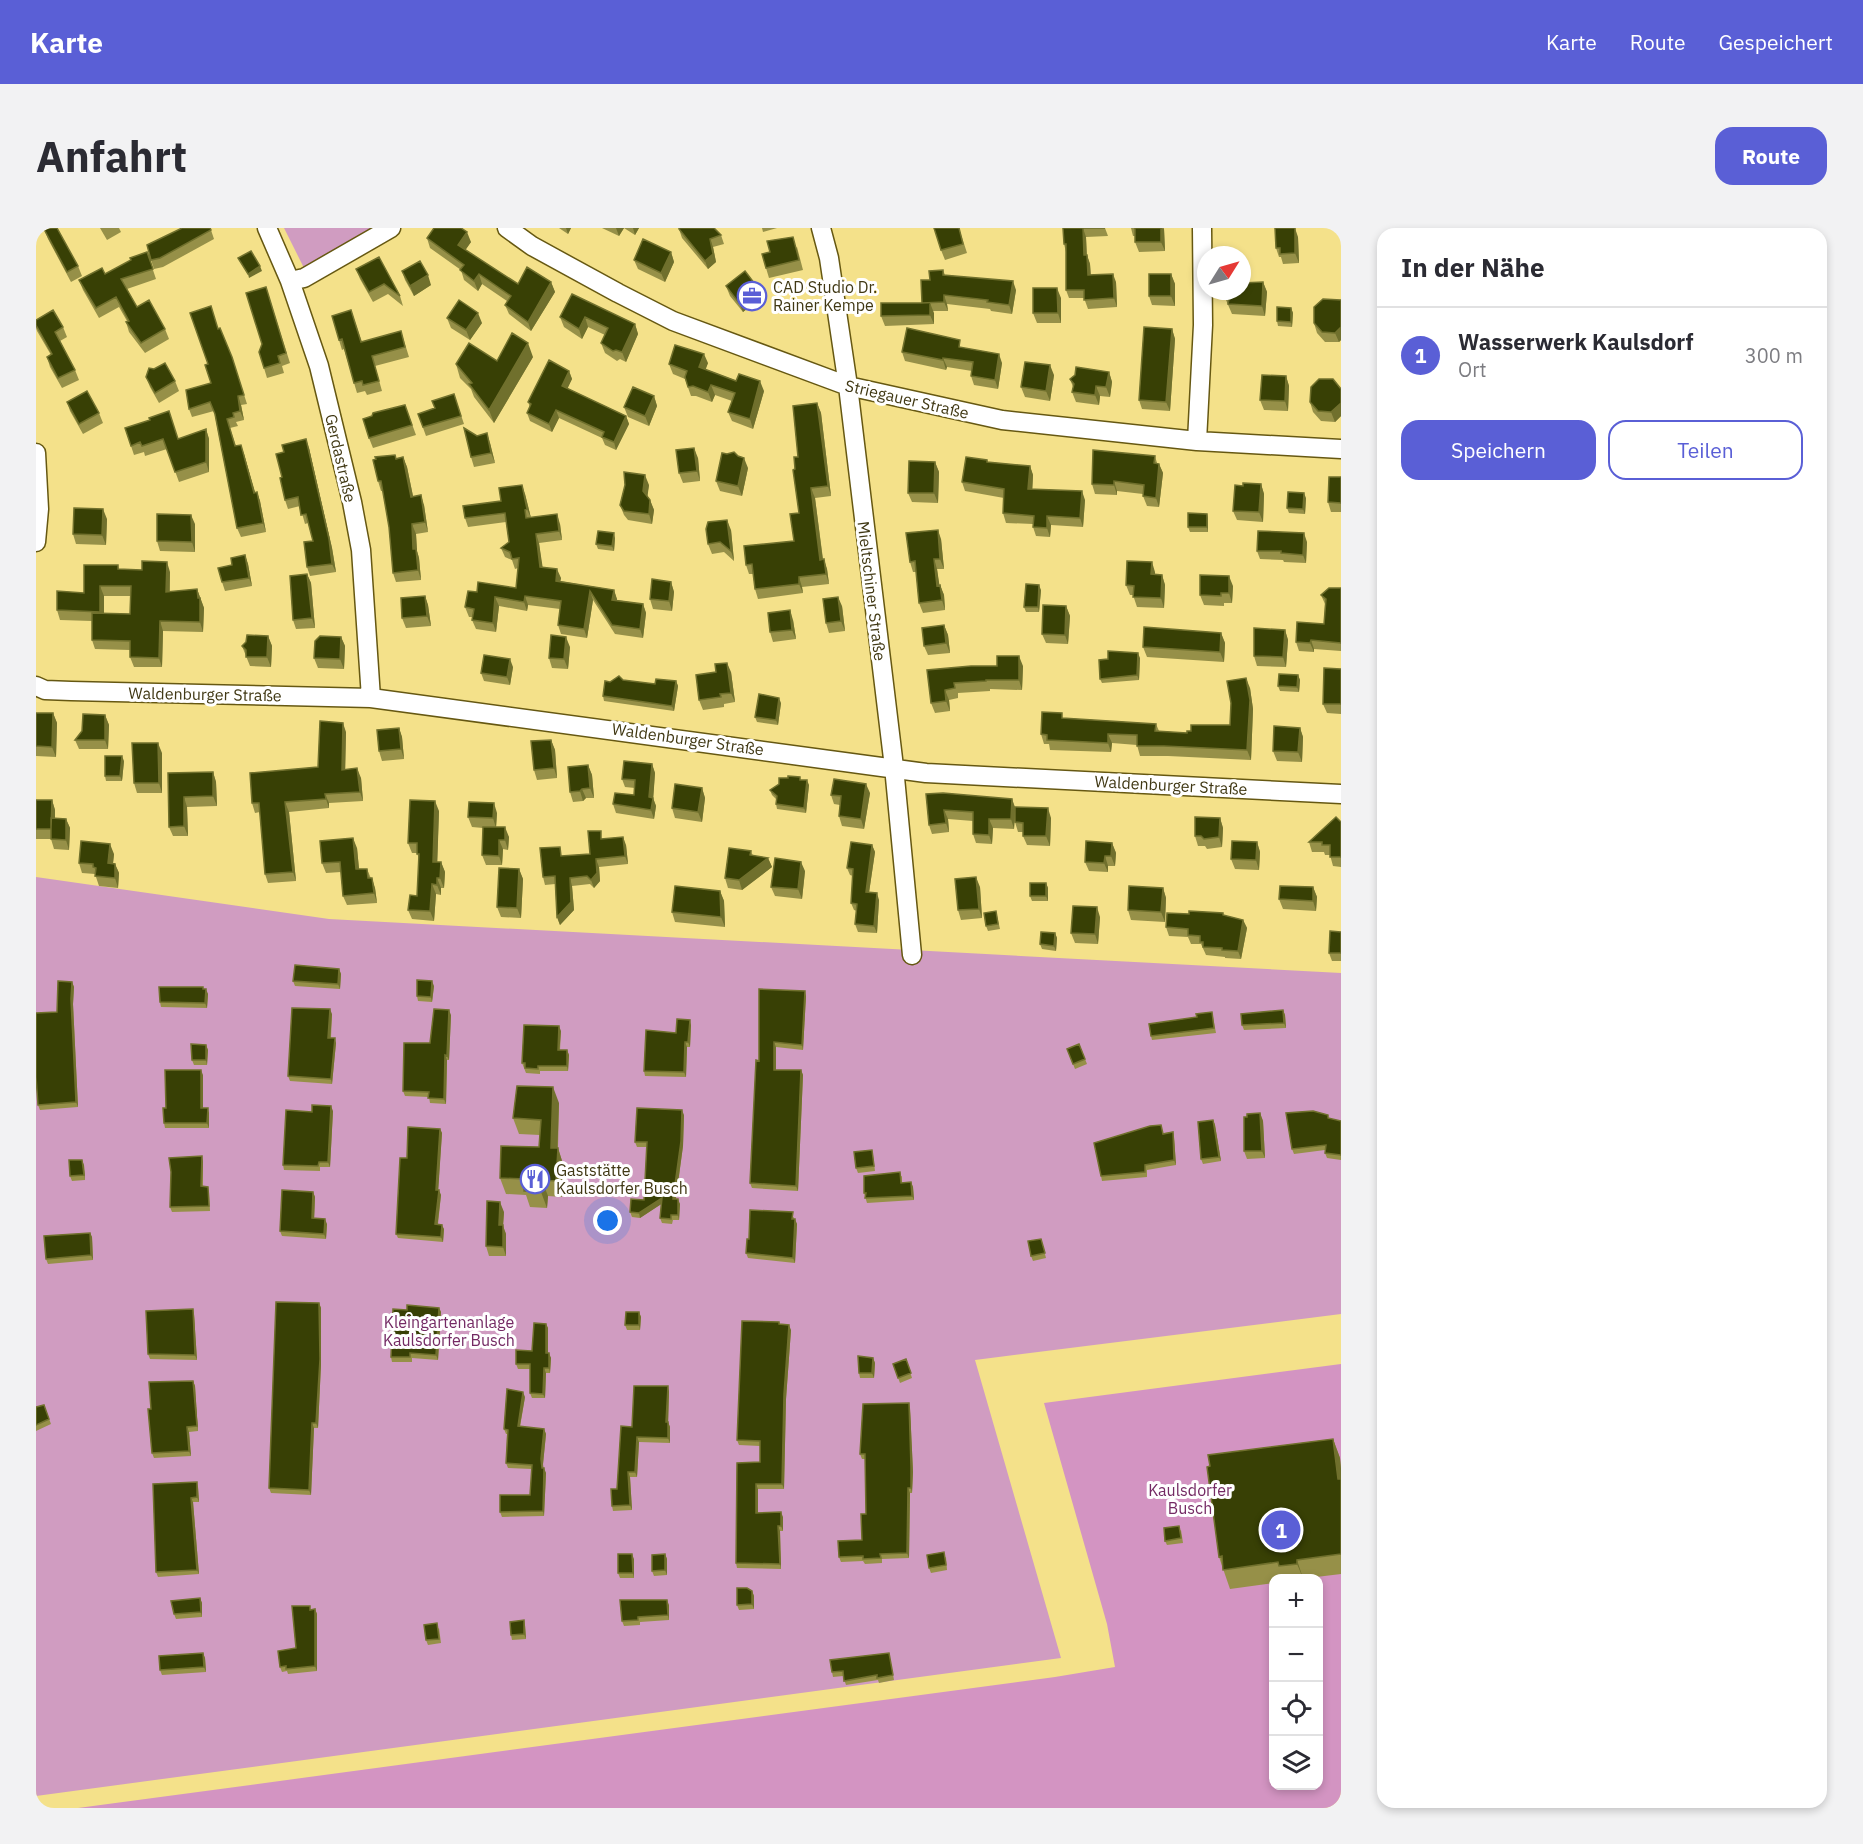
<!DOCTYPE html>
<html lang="de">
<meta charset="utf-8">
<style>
:root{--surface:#fff;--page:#f2f2f3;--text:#2b2b33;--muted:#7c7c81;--line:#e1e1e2;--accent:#5a5fd6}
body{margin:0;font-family:"IBM Plex Sans",sans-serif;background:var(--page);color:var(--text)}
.controls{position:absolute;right:18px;bottom:18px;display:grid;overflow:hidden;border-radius:12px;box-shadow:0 3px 9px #0003}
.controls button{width:54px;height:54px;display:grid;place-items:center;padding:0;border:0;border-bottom:2px solid var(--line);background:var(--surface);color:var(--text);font:30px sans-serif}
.compass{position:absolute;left:1161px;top:18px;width:54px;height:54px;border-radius:50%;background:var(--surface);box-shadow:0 3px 9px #0003;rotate:53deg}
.you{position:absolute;left:572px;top:993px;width:21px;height:21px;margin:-15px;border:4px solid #fff;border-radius:50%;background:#1a73e8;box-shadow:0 0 0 9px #1a73e833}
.badge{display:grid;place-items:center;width:39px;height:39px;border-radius:50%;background:var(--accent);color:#fff;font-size:20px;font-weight:700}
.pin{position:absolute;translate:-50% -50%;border:3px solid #fff;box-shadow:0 2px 6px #0006}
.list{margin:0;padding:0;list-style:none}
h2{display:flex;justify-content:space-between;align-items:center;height:78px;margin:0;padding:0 24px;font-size:26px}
h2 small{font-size:20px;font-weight:400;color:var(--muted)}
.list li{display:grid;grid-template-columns:39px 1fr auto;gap:18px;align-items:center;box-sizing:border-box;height:96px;padding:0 24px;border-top:2px solid var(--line)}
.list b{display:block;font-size:22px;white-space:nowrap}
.list p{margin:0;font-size:20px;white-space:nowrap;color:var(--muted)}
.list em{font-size:20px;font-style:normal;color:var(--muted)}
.actions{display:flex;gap:12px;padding:18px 24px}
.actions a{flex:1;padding:14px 0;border:2px solid var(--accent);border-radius:18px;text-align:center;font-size:21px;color:var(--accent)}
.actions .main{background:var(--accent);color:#fff}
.icon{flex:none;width:33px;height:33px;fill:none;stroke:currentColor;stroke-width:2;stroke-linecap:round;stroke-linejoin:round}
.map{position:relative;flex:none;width:1305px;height:1580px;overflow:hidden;border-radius:18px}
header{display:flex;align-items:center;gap:36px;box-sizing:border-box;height:84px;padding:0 30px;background:var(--accent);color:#fff}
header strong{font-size:28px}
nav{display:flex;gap:33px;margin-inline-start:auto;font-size:21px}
.intro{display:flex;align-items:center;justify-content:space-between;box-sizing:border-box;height:144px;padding:0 36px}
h1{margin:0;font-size:42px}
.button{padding:15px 27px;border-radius:18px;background:var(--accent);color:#fff;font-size:21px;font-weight:700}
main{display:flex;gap:36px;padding:0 36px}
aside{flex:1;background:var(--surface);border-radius:18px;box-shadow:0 3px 9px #0003}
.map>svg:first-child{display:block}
.green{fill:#d09cc1}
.forest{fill:#d394c2;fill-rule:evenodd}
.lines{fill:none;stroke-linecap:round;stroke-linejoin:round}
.minor-casing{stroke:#665812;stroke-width:21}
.minor{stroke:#fff;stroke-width:18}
.wall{fill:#969048;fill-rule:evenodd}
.shaded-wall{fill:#70702d}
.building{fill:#384005;stroke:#70702d;stroke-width:1.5}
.labels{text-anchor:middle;stroke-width:6;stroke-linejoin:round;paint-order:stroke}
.poi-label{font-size:16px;fill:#403814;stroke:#fff;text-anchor:start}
.street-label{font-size:16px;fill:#403814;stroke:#fff}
.park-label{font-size:16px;fill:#742a64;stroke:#fff}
</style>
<header>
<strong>Karte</strong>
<nav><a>Karte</a><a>Route</a><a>Gespeichert</a></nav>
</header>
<div class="intro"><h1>Anfahrt</h1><a class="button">Route</a></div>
<main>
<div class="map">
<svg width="1305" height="1580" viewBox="0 0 1305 1580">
<rect width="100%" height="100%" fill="#f4e18a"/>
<path class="green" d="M248 0H340L269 42Z
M0 649 293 691 1305 745V1086L939 1132 1025 1430 0 1568Z"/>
<path class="forest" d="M1305 1136V1580H42L1019 1449 1079 1439 1071 1396 1008 1175ZM1238 1350H1282V1558H1238Z"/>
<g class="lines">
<g class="minor-casing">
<path id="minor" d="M231 0 254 53 283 138 316 274 325 322 335 470
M471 0 496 18 582 65 637 93 812 158 966 192 1161 213 1305 221
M785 0 793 30 812 158 858 539 876 727
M254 53 268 50 355 0
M1161 213 1167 97 1166 0
M0 225 3 281 0 314
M0 458 9 462 35 463 335 470 890 545 1305 566"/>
</g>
<use href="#minor" class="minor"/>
</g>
<path class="wall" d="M64 0H83L85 4 71 12Z
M523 0H535L532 6Z
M566 0H603L599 7 588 0 583 8Z
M726 0H741L727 4Z
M923 0 931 25 909 32 905 22Z
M1027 0H1069L1072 8 1050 9 1051 27 1054 36 1055 47 1080 54 1081 79 1052 81 1048 70H1033L1030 62V24L1028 16Z
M1095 0H1128L1129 23 1103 24 1099 14V8H1097Z
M8 1 42 38 46 48 35 54 12 11Z
M643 1 685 7 688 16 677 19 680 34 672 41 646 10Z
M175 2 178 11 127 39 118 41 115 32Z
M1262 9 1263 35 1247 36 1245 29H1243L1240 20Z
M391 10 435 14 429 22 482 56 515 54 519 64 495 103 473 86 469 77 471 73 446 56 442 63 428 52 425 42 394 20Z
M761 19 767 42 733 50 730 40Z
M111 24 120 51 91 61 101 79 129 101 133 111 109 125 93 104 90 94 91 93 83 79 63 90 47 62 43 52 69 46Z
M635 24 638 34 629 54 602 41 598 32Z
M343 29 364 68 367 78 352 66 337 74 324 51 320 41Z
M907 42 909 47 980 62 976 86 955 83 954 81 911 76 912 83H897L898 96 849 98 845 88 887 75 894 52Z
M366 43 395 57 378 68 369 52Z
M1135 46 1139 56V78L1116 77 1113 68Z
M1227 54 1231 64 1229 88 1196 86 1187 65Z
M690 58 726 69 707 84 694 68Z
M230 59 254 135 246 138 248 145 231 150 228 140 226 116Z
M536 66 599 96 602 106 590 134 584 131 581 133 569 125 565 115 569 107 552 99 546 111 528 99 524 89Z
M1025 70V95H1001L997 85Z
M1305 72V112L1303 114H1289L1281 105 1278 95Z
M1255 80 1257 85 1256 99 1242 98 1241 93Z
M315 82 326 114 365 103 373 129 339 138 346 163 331 167 329 163 321 165 308 121 306 122 303 112Z
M411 90 446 95 434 112 415 100Z
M0 92 27 99 31 109 24 113 39 142 43 152 26 160 14 139 11 129 15 127 1 103 0 100Z
M183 101 196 129 211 176 205 177 208 192 200 194 202 198 194 200 200 218 208 226 219 265 221 264 224 273 230 304 205 309 201 300 178 183 156 189 153 181 175 155 172 136Z
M1136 101 1139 111 1134 183 1106 181 1103 172Z
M927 120 966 135 962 161 938 157 935 148 936 143 911 139 910 142 869 133 866 124Z
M497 129 458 195 438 169 435 161 424 150 420 136Z
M672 135 669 141 728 163 717 201 696 193 692 184 696 173 679 167 676 174 660 168H655L649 151 637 146 633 136Z
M533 143 536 151 531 160 590 188 593 196 580 222 569 217 566 210 523 190 516 204 494 193 491 185 494 179 492 174Z
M1073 144 1076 154 1074 169 1064 168 1063 177 1040 174 1036 164 1037 159 1034 151Z
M1018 147 1014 173 989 169 985 159Z
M1250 148 1253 158 1252 183 1228 182 1224 172Z
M110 149 139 153 143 163 123 175 114 159Z
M1305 161V188L1299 194 1285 193 1277 184 1274 174Z
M418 166 428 196 390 208 382 186 399 180Z
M618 168 621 178 613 198 592 189 588 179Z
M31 174 63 185 67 195 47 206 34 183Z
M781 175 785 185 795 268 779 270 787 331 791 341 793 356 766 359 767 365 722 371 719 361 717 346H713L710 337 758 313 763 285 759 241Z
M369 177 380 207 337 220 333 210Z
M89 200 143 211 170 201 173 211V244L143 254 131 221 109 228 108 224 98 227Z
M454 215 459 235 438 239 435 229Z
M273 220 296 320 300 344 274 348 271 339 277 313 272 295 269 296 264 278 252 281 249 272 246 249Z
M359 227 360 230 367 229 371 239 377 268 388 277 392 304 380 306 381 323 383 330 385 352 360 354 357 345 353 299 347 263H345L342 253Z
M1119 228 1121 235 1123 236 1127 245 1123 279 1111 278 1107 268V266L1081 263V267L1059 266 1056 256Z
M662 230 664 253 647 255 643 245Z
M951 232 952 234 994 238 997 247 996 261 1049 272 1047 299 1015 297 1014 309 1000 308 997 299V296L970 295 967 285 968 270 929 263 926 254Z
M899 234 903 244 902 275 876 274 872 265Z
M712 240 706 268 684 263 680 253Z
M1305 249V284H1295L1292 274Z
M1225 256 1228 266 1227 294 1201 292 1197 283 1207 258Z
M613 257 611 268 614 272 618 282 616 296 592 292 588 287 584 277Z
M489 266 495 290 524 296 526 312 503 315 506 339 525 350 524 353 578 362 581 372 607 376 610 385 607 410 579 406 557 372 551 410 525 406 522 397 524 381 492 377 491 383 463 378 460 404 440 401 436 392 437 389H433L429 379 441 364 480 360 482 340 479 341 476 332 469 329 465 320 473 314 470 294 432 299 429 290 465 273Z
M1270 270 1269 286 1253 285 1251 280Z
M1171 286 1172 290V304H1154L1152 299Z
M71 291 70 317 40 316 37 306Z
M159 296V324L124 323 121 313Z
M695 302 698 333 688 324 676 326 672 316Z
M579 310 578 323 562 321 560 316Z
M905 311 908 341H901L903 357H904L908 367 909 382 887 385 883 375 880 344H877L874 334Z
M1271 314 1270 335 1248 334 1247 332 1224 331 1221 323Z
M209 327 212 336 216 358 189 363 186 354Z
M82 337 83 341 134 344V364L161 361 168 380 167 404 127 403 126 439H98L94 429V422L59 421 56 412V393L24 392 21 382 48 365ZM68 368H95L94 386 68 385Z
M1119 344V347H1126L1129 357 1128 380 1101 379 1097 367H1094L1090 357Z
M271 346 275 355 279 400 260 401 257 392Z
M635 354 638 364 636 383 617 381 614 371Z
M1197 358 1196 375H1188V378L1168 377 1164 367Z
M1305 360V423L1278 421V424L1263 423 1260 414 1288 396 1289 376 1285 367Z
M1005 362 1003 384H990L988 379Z
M389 368 392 377 395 398 370 400 366 390Z
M806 378 809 403 793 405 790 395Z
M1030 378 1034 388 1032 416 1010 415 1006 406Z
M757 392 760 411 737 414 734 404Z
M908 397 912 407 914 425 892 427 888 418Z
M1249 402 1252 412 1250 439 1221 438 1218 428Z
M1185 405 1189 415 1188 434 1111 429 1107 419Z
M232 408 236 418 235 439 214 438 206 418Z
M305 409 309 418 308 441 282 440 278 430Z
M534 419 532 441 516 440 513 430Z
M1104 430 1103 452 1066 455 1064 451Z
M987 438 986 462 954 461V463L922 465V470L913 472 914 483 899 485 895 475 891 442Z
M477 439 474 457 448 453 445 445Z
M1305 441V486L1291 485 1287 476Z
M695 444 699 474 688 476V479L667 482 663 472Z
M1262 447 1264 452 1263 464 1244 463 1242 458Z
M587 452 619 456 640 453 642 458 638 483 568 473 567 468 574 454Z
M1214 460 1217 481 1215 532 1132 528H1104L1101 517 1076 515 1075 524 1014 522 1013 516H1008L1005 506 1028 490 1120 496 1123 503 1151 505 1194 497Z
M745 475 742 497 721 494 719 489Z
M0 485H17L21 495 20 529 0 528Z
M69 487 73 497 72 521H43L39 512Z
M363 500 366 509 368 531 346 533 343 523Z
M1264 500 1267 509 1266 534 1241 533 1237 523Z
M310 504 309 542 325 550 327 573 293 575V580L253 584 260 653 232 655 229 646 224 584 219 585 216 575 282 539Z
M515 512 519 522 521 550 501 552 498 542Z
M126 525V565H101L98 555Z
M88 533 86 553H70L69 548Z
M616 536 619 545 617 570 620 578 618 591 580 585 577 576 598 567 599 560 589 559 586 551Z
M552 537 556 547 558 570H550L547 573 537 574 534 564Z
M177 544 180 554 181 578 151 579 152 608H137L133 599 132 545Z
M765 552 773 557 770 585 741 581 740 576V571L736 567 734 562Z
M666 560 669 570 666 594 639 590 636 580Z
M834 565 828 601 806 598 803 588 804 577 798 576 795 567Z
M890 566 976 571 979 579 1015 590 1014 618 991 617 987 608V604H982L979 594V590L978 601 957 600 956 616 940 615 937 606V593L912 591 913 604 896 606 893 597Z
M0 572H16L19 582V590L30 591 34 600 33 622 18 621 15 611H0Z
M403 583 401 634H405L409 644 408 660H405V667L400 666 398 693 376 691 372 682 381 668 383 631 381 625H376L372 615Z
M461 585 460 599 473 609 472 622 467 621 466 637H450L446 627 447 600 436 599 432 589Z
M1184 590 1187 600 1186 619 1171 621 1169 618H1162L1159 608Z
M1305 594V639L1297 638 1294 627H1289L1288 624H1276L1273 614Z
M568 610 590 617 592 636 563 639 564 653 558 660 554 656 536 658 538 682 524 697 521 689 519 656 509 657 507 649 527 628 554 626Z
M1221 614 1224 624 1223 642 1199 641 1195 631Z
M1076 615 1080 625 1079 638H1072V644L1053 643 1049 634Z
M836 617 839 624 833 665 843 672 841 705 822 704 819 696 821 683 818 682 815 675 817 648 814 647 811 640Z
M321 620 323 641H331L339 660 341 675 311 677 307 668 305 644 290 645 286 635Z
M715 623 717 628 732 630 736 639 706 662 692 660 689 650Z
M78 626 77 635 79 636 83 645 82 660 63 658 59 646 46 645 43 635Z
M483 641 487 651 485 690 465 689 461 679Z
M769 643 766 671 739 668 735 659Z
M1010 655 1012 660V673H996L994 668Z
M944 659 946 690 925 692 922 682Z
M1277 659 1281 669 1280 683 1247 681 1243 671Z
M1127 660 1130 670 1129 694 1095 692 1092 682Z
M684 663 688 673 689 699 639 694 636 684Z
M960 683 964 701 952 703 950 698Z
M1188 688 1207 692 1211 700 1205 731 1189 730V729L1170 727 1165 716H1155L1152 709 1133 708 1130 699Z
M1064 689 1062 716 1039 715 1035 705Z
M1305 704V733H1296L1293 725Z
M1019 705 1021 710 1020 723 1006 721 1004 716Z
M303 741 305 746 304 761 259 758 257 753Z
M36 754 38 759 37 776 42 879 4 882 2 877 21 784Z
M398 758 396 774 382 773 381 768Z
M168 761 172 766 171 780 125 779 124 774Z
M770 768 767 822 740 819V842H765L767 847 762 963 716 960 714 955 723 833Z
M1247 782 1249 787 1250 800 1208 802 1206 797Z
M296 786 295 810 300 815 296 856 254 853 252 848Z
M415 787 413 832H411L410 876 394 875 393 869 369 868 367 863 394 815Z
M1177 789 1180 805 1116 812 1115 808Z
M655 797 654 819H651L650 849 609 848 608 843 640 805Z
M525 803 524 822H531L533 827 532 843H504V846L490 845 486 835Z
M1043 816 1051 836 1039 841 1031 821Z
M170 817 172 822 171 837H158L156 832Z
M167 847V880L173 885V900H129L128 895 130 880Z
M523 875 522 920 527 936 526 969 512 968 511 980 494 979 490 967 470 966 464 950 503 919 504 907 483 906 477 890Z
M297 883 294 939H284V943L248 942 247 937 276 884Z
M1224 885 1227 893 1229 930 1211 931 1208 923Z
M648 887 647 918 640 971 644 976 643 992H637L636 996 626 995 624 990 625 976 604 990 596 989 594 984 608 972 611 919H601L599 914Z
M1293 891 1305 893V932L1291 930 1289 925V922L1258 926 1256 921Z
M1177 892 1179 897 1185 933 1167 936 1165 931Z
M404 901 406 905 402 962 405 967 402 996 408 1001 407 1014 362 1010 360 1006 371 930Z
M1137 904 1138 909 1140 937 1111 942V949L1066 953 1065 948 1128 905Z
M836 922 837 927 839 943 822 945 820 940Z
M167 933V958L173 964 174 983 136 984 134 979Z
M48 937 49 952 36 953 34 948Z
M866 948V955L875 954 877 959 878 972 831 975 828 965Z
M277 964 279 969 278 990 291 996 290 1011 246 1008 244 1003Z
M468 984 467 998 470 1006V1028H453L450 1018Z
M758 989V991L761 996 759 1035 712 1030 710 1025 713 1011Z
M54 1005 56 1009 57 1032 12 1036 10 1031Z
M1005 1011 1010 1030 997 1033 995 1028Z
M283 1075 285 1080V1136L282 1200H278L275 1267 235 1265 233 1260Z
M403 1080 405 1084 402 1132 376 1130V1134H356L355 1129 371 1082Z
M603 1084 605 1089 604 1102H591L589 1097Z
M158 1086 161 1132 114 1131 112 1126Z
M743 1094 744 1096 755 1102 750 1171 748 1261H722V1285L747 1289V1303H744L745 1341 701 1340 700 1335 724 1234V1218L703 1217 701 1212Z
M510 1096 512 1100V1125L515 1130 514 1145H510L509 1170H496L494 1165V1141H482L480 1136 496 1123Z
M837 1130 839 1135 838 1150H824L823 1145Z
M870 1131 876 1150 864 1155 857 1136Z
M157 1153 159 1158 162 1203 153 1204 155 1228 118 1230 116 1225 115 1181Z
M633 1163 632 1194 634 1199V1215L603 1214 601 1249H594L596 1282 577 1283 576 1278 596 1199Z
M489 1169 484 1199 508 1201 510 1206 507 1236V1240L510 1245 508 1288 466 1289 464 1284 494 1267 496 1241 472 1240 470 1235 471 1206H470L468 1201Z
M8 1177 15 1196 0 1203V1179Z
M874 1180 877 1244 876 1265H874L873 1330 846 1331V1335L829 1336 827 1333 805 1334 803 1329 826 1312 830 1286 829 1231H826L824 1226Z
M1297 1211 1304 1230 1305 1241V1346L1272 1350H1238V1355L1194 1361 1183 1329Z
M117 1256 162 1259 163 1274H157L163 1346 122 1349 120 1344Z
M1145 1302 1147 1315 1131 1317 1129 1313Z
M629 1326 631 1331V1347L618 1348 616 1343Z
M910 1329 911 1342 895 1345 893 1340Z
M598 1331V1350H584L582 1345Z
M716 1363 718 1368V1381L703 1382 701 1377Z
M164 1370 166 1375V1389L140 1391 138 1386Z
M633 1377V1392L604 1394V1397L588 1398 586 1393Z
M279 1381 281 1386V1443L252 1446 251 1443 246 1444 244 1439 260 1420 275 1382Z
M488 1392 489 1397 490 1411 476 1412 475 1407Z
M403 1400 405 1415 392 1417 390 1412Z
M167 1425 169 1430 170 1444 126 1447 124 1442Z
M853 1425 858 1452 843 1455 842 1452 810 1457 807 1448 797 1449 796 1444Z"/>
<path class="shaded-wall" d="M530 0H535L532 6Z
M580 0H588L583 8Z
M597 0H603L599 7Z
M1047 0 1050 9 1051 36 1048 27Z
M1125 0 1128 1 1129 23 1125 14Z
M1259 0 1262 9 1263 35 1259 25Z
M431 4 435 14 426 27 422 17Z
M674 11 677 19 680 34 672 41 669 33Z
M635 24 638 34 629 54 625 45Z
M1051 27 1054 36 1055 55 1052 47Z
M224 38 226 43 213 50 212 46Z
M443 46 446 56 442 63 438 53Z
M1077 46 1080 54 1081 79 1078 70Z
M1135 46 1139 56V78L1135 68Z
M392 47 395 57 378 68 374 58Z
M977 53 980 62 976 86 973 77Z
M515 54 519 64 495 103 492 94Z
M1227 54 1231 64 1229 88 1226 78Z
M722 60 726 69 707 84 703 75Z
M1021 60 1025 70V95L1022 85Z
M908 67 911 76 912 83 908 74Z
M894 75 898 85V96L894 87Z
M1255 80 1257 85 1256 99 1255 94Z
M442 85 446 95 434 112 430 102Z
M549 89 552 99 546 111 543 101Z
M599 96 602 106 590 134 586 124Z
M1305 99V112L1303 114 1299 105Z
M1136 101 1139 111 1134 183 1130 174Z
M492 115 497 129 458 195 453 182Z
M668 126 672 135 667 149 663 139Z
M963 126 966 135 962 161 959 152Z
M907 130 911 139 910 142 907 132Z
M1014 137 1018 147 1014 173 1010 163Z
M533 143 536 151 529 166 526 158Z
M1073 144 1076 154 1074 169 1070 159Z
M1250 148 1253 158 1252 183 1249 173Z
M724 153 728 163 717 201 714 191Z
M675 157 679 167 676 174 672 164Z
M1060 158 1064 168 1063 177 1059 167Z
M202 168 205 177 208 192 204 183Z
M618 168 621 178 613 198 609 188Z
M781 175 785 185 795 268 792 258Z
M1305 175V188L1299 194 1295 184Z
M520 182 523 190 516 204 513 196Z
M590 188 593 196 580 222 578 214Z
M170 201 173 211V244L170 234Z
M451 205 454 215 459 235 455 225Z
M270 211 273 220 296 320 300 344 296 336Z
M205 217 208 226 222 274 218 265Z
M658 220 662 230 664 253 661 243Z
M367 229 371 239 379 278 375 269Z
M708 230 712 240 706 268 702 258Z
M899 234 903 244 902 275 898 265Z
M1123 236 1127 245 1123 279 1120 270Z
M994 238 997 247 996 270 992 261Z
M609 247 613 257 611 272 607 263Z
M1078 253 1081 263V267L1078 257Z
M1225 256 1228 266 1227 294 1223 284Z
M486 257 489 266 495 290 491 281Z
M775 260 779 270 788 341 784 332Z
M1046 263 1049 272 1047 299 1044 290Z
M221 264 224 273 230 304 227 295Z
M1268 265 1270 270 1269 286 1267 281Z
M385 267 388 277 392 304 389 294Z
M614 272 618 282 616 296 613 286Z
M67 281 71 291 70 317 66 307Z
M521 286 524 296 526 312 523 303Z
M1171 286 1172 290V304L1171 299Z
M155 287 159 296V324L156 314Z
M1011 288 1015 297 1014 309 1011 300Z
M691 292 695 302 698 333 695 323Z
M376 296 380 306 381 323 383 330 385 352 382 342 377 321Z
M902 302 905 311 908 341 904 331Z
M578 305 579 310 578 323 576 318Z
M1268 305 1271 314 1270 335 1267 327Z
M500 306 503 315 508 348 504 339Z
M209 327 212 336 216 358 213 350Z
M788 331 791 341 793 356 790 346Z
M898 331 901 341 905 367 901 358Z
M131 334 134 344 133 374 130 364Z
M1116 334 1119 344V356L1115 346Z
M521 341 525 350 523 362 520 353Z
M271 346 275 355 279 400 276 390Z
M1126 347 1129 357 1128 380 1125 370Z
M1193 348 1197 358 1196 375 1193 365Z
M763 349 766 359 767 365 763 356Z
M635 354 638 364 636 383 633 373Z
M904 357 908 367 909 382 906 372Z
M1003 357 1005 362 1003 384 1002 379Z
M64 358 68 368V393L64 384Z
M161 361 168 380 167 404 164 394Z
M578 362 581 371 579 381 576 372Z
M554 363 557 372 551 410 548 401Z
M389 368 392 377 395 398 391 388Z
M489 368 492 377 491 383 488 374Z
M459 369 463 378 460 404 457 395Z
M802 369 806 378 809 403 805 393Z
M607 376 610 385 607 410 604 401Z
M1030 378 1034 388 1032 416 1029 407Z
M754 382 757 392 760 411 756 402Z
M124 393 127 403 126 439 123 430Z
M908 397 912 407 914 425 910 415Z
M1249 402 1252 412 1250 439 1247 429Z
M1185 405 1189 415 1188 434 1184 424Z
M232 408 236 418 235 439 231 429Z
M305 409 309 418 308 441 304 431Z
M530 409 534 419 532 441 528 431Z
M1275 412 1278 421V424L1274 415Z
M1102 425 1104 430 1103 452 1101 447Z
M983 428 987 438 986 462 983 452Z
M474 431 477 439 474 457 471 449Z
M691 435 695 444 699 474 695 465Z
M1262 447 1264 452 1263 464 1261 459Z
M1210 450 1214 460 1217 481 1215 532 1211 522Z
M640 453 642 458 638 483 636 478Z
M909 462 913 472 914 483 910 473Z
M743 470 745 475 742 497 740 492Z
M17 485 21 495 20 529 16 519Z
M69 487 73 497 72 521 69 512Z
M307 495 310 504 309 551 306 542Z
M363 500 366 509 368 531 365 521Z
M1264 500 1267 509 1266 534 1262 524Z
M1072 506 1076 515 1075 524 1072 515Z
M515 512 519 522 521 550 518 540Z
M122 515 126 525V565L123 555Z
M86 528 88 533 86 553 84 548Z
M616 536 619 545 617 574V570L620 578 618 591 615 582 613 569Z
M552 537 556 547 558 570 554 560Z
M321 540 325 550 327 573 324 564Z
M177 544 180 554 181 578 177 568Z
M771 552 773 557 770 585 768 580Z
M830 556 834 565 828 601 825 591Z
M666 560 669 570 666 594 662 584Z
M546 561 550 570 547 573 544 563Z
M289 566 293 575V580L290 571Z
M148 569 151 579 152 608 148 598Z
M976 571 979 580 978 601 975 591Z
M16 572 19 582V611L15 601Z
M399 573 403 583 401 644 397 634Z
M249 574 253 584 260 653 257 644Z
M458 575 461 585 460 600 457 590Z
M1012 580 1015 590 1014 618 1010 608Z
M908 582 912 591 913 604 910 595Z
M1184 590 1187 600 1186 619 1183 609Z
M30 591 34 600 33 622 30 612Z
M953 591 957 600 956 616 953 607Z
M469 599 473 609 472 622 469 612Z
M587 609 590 617 592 636 589 628Z
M317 610 321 620 324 651 320 641Z
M463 612 467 621 466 637 463 628Z
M1221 614 1224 624 1223 642 1220 632Z
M1076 615 1080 625 1079 638 1075 628Z
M74 616 78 626 76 645 72 635Z
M836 617 839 624 832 671 830 664Z
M1069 628 1072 638V644L1068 635Z
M732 630 736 639 706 662 703 652Z
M560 631 563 639 564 653 558 660 555 652Z
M405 634 409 644 408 660 404 650Z
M765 634 769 643 766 671 762 661Z
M79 636 83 645 82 660 79 650Z
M483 641 487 651 485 690 481 680Z
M940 649 944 659 946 690 943 681Z
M336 650 339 660 341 675 338 665Z
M401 650 405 660V667L401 657Z
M534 650 536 658 538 682 524 697 521 689Z
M1010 655 1012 660V673L1010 668Z
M396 656 400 666 398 693 394 683Z
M1277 659 1281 669 1280 683 1277 673Z
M1127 660 1130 670 1129 694 1125 684Z
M684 663 688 673 689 699 685 689Z
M841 665 843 672 841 705 838 698Z
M1061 679 1064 689 1062 716 1059 706Z
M1207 692 1211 700 1205 731 1202 723Z
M1019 705 1021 710 1020 723 1018 718Z
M303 741 305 746 304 761 302 756Z
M396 753 398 758 396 774 395 769Z
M36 754 38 759 37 776 42 879 40 874 35 771Z
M170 761 172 766 171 780 169 775Z
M769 763 770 768 767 822 766 817Z
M294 781 296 786 294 815 292 810Z
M413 782 415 787 413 832 411 828Z
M1247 782 1249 787 1250 800 1248 795Z
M654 792 655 797 654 819 652 814Z
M523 798 525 803 523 827 522 822Z
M299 810 300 815 296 856 295 851Z
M649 814 651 819 650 849 648 844Z
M738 814 740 819V846L738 842Z
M170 817 172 822 171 837 170 832Z
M531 822 533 827 532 843 531 838Z
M409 827 411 832 410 876 408 871Z
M165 842 167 847V885L165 880Z
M765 842 767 847 762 963 760 958Z
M517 859 523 875 521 932 522 920 527 936 526 969 520 953 515 920Z
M295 878 297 883 294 939 292 934Z
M172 880 173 885V900L171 895Z
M646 882 648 887 647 918 639 976 637 971Z
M1224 885 1227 893 1229 930 1226 923Z
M1177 892 1179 897 1185 933 1183 929Z
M404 901 406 905 402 966 400 962Z
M1137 904 1138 909 1140 937 1138 932Z
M166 928 167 933 166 963 165 958Z
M46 932 48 937 49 952 48 947Z
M506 952 512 968 511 980 505 964Z
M875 954 877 959 878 972 876 968Z
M403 962 405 967 401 1001 399 996Z
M277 964 279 969 278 995 276 990Z
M626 970 627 975 604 990 603 985Z
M642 971 644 976 643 992 642 987Z
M464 974 468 984 467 998 470 1006V1028L467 1019 463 997Z
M289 991 291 996 290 1011 288 1006Z
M759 991 761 996 759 1035 757 1030Z
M406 997 408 1001 407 1014 405 1009Z
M54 1005 56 1009 57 1032 55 1027Z
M283 1075 285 1080V1136L282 1200 280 1195Z
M403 1080 405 1084 402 1132 400 1127Z
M157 1081 158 1086 161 1132 159 1127Z
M603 1084 605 1089 604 1102 603 1097Z
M510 1096 512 1100V1130L510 1125Z
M753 1097 755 1102 750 1171 748 1261 746 1256 748 1166Z
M513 1125 515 1130 514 1145 513 1140Z
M837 1130 839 1135 838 1150 836 1145Z
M508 1140 510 1145 509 1170 507 1166Z
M157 1153 159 1158 162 1203 161 1198Z
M632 1158 633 1163 632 1199 630 1194Z
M487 1164 489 1169 483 1203 482 1198Z
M873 1175 874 1180 877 1244 876 1265 875 1260Z
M632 1194 634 1199V1215L632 1210Z
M276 1195 278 1200 275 1267 273 1262Z
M151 1199 153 1204 155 1228 153 1223Z
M508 1201 510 1206 507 1236 508 1245 505 1231Z
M601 1209 603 1214 601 1249 599 1244Z
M1297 1211 1304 1230 1305 1241V1260L1302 1251Z
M508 1240 510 1245 508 1288 507 1283Z
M592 1244 594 1249 596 1282 594 1277Z
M161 1254 162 1259 163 1274 161 1269Z
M720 1256 722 1261V1290L720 1285Z
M872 1260 874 1265 873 1330 871 1325Z
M155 1270 157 1274 163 1346 161 1342Z
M745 1284 747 1289V1303L745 1298Z
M742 1298 744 1303 745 1341 744 1336Z
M596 1326 598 1331V1350L597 1345Z
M629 1326 631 1331V1347L629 1342Z
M1261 1332 1267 1350 1261 1336Z
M716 1363 718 1368V1381L716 1376Z
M164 1370 166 1375V1389L165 1384Z
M631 1372 633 1377V1392L632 1387Z
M279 1381 281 1386V1443L279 1438Z
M488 1392 489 1397 490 1411 488 1406Z
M167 1425 169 1430 170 1444 168 1439Z"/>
<path class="building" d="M10 0H21L42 38 31 44 8 1Z
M146 0H174L175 2 124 30 115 32 111 17Z
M398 0H425L431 4 422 17 482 56 491 39 515 54 492 94 469 77 475 68 443 46 438 53 424 42 428 37 391 10Z
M643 0H678L685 7 674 11 677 26 669 33 643 1Z
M898 0H923L927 16 905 22Z
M1027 0H1069H1047L1048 27H1051L1052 47 1077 46 1078 70 1048 72V62H1030V16H1028Z
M1099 0H1125V14H1099Z
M1239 0H1259V25L1244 26V20H1240Z
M757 9 763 32 730 40 726 26 734 24 731 13Z
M607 11 635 24 625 45 598 32Z
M215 23 224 38 212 46 202 30Z
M111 24 117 41 85 51 101 79 113 72 129 101 105 115 90 94 93 93 80 69 60 80 43 52 66 40 69 46 95 32 94 30Z
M343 29 364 68 348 56 333 64 320 41Z
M384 33 392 47 374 58 366 43Z
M907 42V47L977 53 973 77 951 74 952 72 908 67V74L886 75 885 52H894L893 43Z
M709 43 722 60 703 75 690 58Z
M1113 46H1135V68H1113Z
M1227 54 1226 78 1192 76 1193 71 1187 65 1189 63H1206V55Z
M230 59 250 125 242 128 244 135 228 140 223 124 226 116 210 65Z
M997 60H1021L1022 85H997Z
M536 66 599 96 586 124 580 122 577 123 565 115 572 100 549 89 543 101 524 89Z
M1287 71 1305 72V99L1299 105 1286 104 1278 95V79Z
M423 72 442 85 430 102 411 90Z
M845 75H894V87L845 88Z
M175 78 182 101 184 100 196 129 208 167 202 168 204 183 197 185 198 189 191 191 199 218 205 217 218 265 221 264 227 295 201 300 179 186 174 174 153 181 150 162 175 155 169 137 172 136 154 85Z
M1241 79 1255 80V94L1241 93Z
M17 82 27 99 19 104 39 142 22 150 11 129 16 126 0 97V92Z
M315 82 325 114 365 103 369 119 336 128 343 153 327 157 326 153 318 155 306 111 303 112 296 88Z
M1108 99 1136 101 1130 174 1103 172Z
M871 100 924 112 923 119 963 126 959 152 935 148 937 134 907 130V132L866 124Z
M476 105 492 115 453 182 433 156 436 155 420 136 433 115 461 133Z
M639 117 668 126 663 139 700 153 703 146 724 153 714 191 692 184 699 165 675 157 672 164 657 158 652 159 649 149 651 143 633 136Z
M513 132 533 143 526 158 590 188 578 214 566 209 568 204 520 182 513 196 491 185 495 176 492 174Z
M989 134 1014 137 1010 163 985 159Z
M129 135 139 153 119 165 110 149 113 140 118 141Z
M1040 139 1073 144 1070 159 1060 158 1059 167 1036 164 1038 156 1034 151 1039 147Z
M1226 147 1250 148 1249 173 1224 172Z
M1283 151H1297L1305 161V175L1295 184 1282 183 1274 174 1275 159Z
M597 159 618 168 609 188 588 179Z
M51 163 63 185 43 196 31 174Z
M418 166 425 188 387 199 382 186 399 180 396 173Z
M781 175 792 258 775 260 784 332 788 331 790 346 763 349V356L719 361 716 336 710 337 708 318 758 313 754 286 763 285 757 242 759 241 758 229H762L757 178Z
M369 177 376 197 333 210 327 191 336 188 337 185Z
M133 183 142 211 170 201V234L139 244 127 211 106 218 104 214 95 218 89 200 114 192 113 190Z
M428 200 441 208 451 205 455 225 435 229Z
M270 211 293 311 296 336 271 339 268 314 277 313 270 286 265 287 262 269 249 272 244 250 246 249 240 226 248 224 246 217Z
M658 220 661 243 643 245 640 222Z
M1057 222 1119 228 1118 235 1123 236 1120 270 1107 268 1108 257 1078 253V257L1056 256Z
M698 224 702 228 708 230 702 258 680 253 686 225 691 226Z
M359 227 360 231 367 229 375 269 385 267 389 294 376 296 377 321H380L382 342 357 345 353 299 345 253H342L337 232 340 231 339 229Z
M930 229 951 232V234L994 238 992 261 1046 263 1044 290 1011 288V300L997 299 998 288 967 285 968 261 926 254Z
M873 233 899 234 898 265H872Z
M588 244 609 247 607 263 614 272 613 286 588 283 584 277 589 257Z
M1293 249H1305V275L1292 274Z
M1207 255 1225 256 1223 284 1197 283 1199 257 1207 258Z
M486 257 491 281 489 282 490 290 521 286 523 303 500 306 504 339 521 341 520 353 578 362 576 372 607 376 604 401 576 397 554 363 548 401 522 397 525 373 489 368 488 374 459 369 457 395 436 392 438 381 429 379 432 363 441 364 442 354 480 360 483 330 476 331 474 324 465 320 473 314 469 285 429 290 427 278 465 273 463 260Z
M1252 264 1268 265 1267 281 1251 280Z
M38 280 67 281 66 307 37 306Z
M1152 285 1171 286V299H1152Z
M121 286 155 287 156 314 121 313Z
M691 292 695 323 684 314 672 316 670 301 672 294Z
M902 302 904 331H898L901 358 904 357 906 372 883 375 879 333 874 334 870 305Z
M562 303 578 305 576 318 560 316Z
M1222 303 1268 305 1267 327 1245 325V323H1221Z
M209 327 213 350 186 354 182 340 196 337 195 330Z
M106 333 131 334 130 364 161 361 162 370H164V394L124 393 123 430 94 429V413L56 412V385L94 386 95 358H64V384L21 382V363L48 365V337H82V341L106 342Z
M1091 333 1116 334 1115 346 1126 347 1125 370 1097 369 1098 358 1090 357Z
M271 346 276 390 257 392 254 348Z
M1164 347 1193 348V365H1185V368L1164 367Z
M616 351 635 354 633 373 614 371Z
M990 356 1003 357 1002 379H988Z
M1293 360H1305V415L1275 412 1274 415 1260 414 1261 394 1288 396 1290 371 1285 367Z
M389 368 391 388 366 390 365 370Z
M802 369 805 393 790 395 787 371Z
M1007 377 1030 378 1029 407 1006 406Z
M754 382 756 402 734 404 732 385Z
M908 397 910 415 888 418 886 400Z
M1108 399 1185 405 1184 424 1107 419Z
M1218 400 1249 402 1247 429 1218 428Z
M211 407 232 408 231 429H210V422L206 418 210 414Z
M515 407 530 409 528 431 513 430Z
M284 408 305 409 304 431 278 430 279 413Z
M1072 423 1102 425 1101 447 1064 451 1063 432 1072 431Z
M448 427 474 431 471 449 445 445Z
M961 428H983V452H950V453L918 455 919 460 909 462 910 473 895 475 891 442 935 438H961Z
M691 435 695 465 684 466 685 469 663 472 660 447 680 444 679 436Z
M1288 440 1305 441V476H1287Z
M1243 446 1262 447 1261 459 1242 458Z
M583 448 587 452 619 456 620 451 640 453 636 478 567 468 569 453 574 454Z
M1210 450 1214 472 1211 522 1128 518H1101V507L1072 506V515L1011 512V507L1005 506 1006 484 1026 485V490L1120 496 1119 503 1151 505V503H1155V497H1194L1195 475 1191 453Z
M723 466 743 470 740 492 719 489Z
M0 485H17L16 519 0 518Z
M47 486 69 487V512H39L46 503Z
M284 493 307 495 306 542 321 540 324 564 289 566 290 571 249 574 257 644 229 646 223 575H216L214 545 282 539Z
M1238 498 1264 500 1262 524 1237 523Z
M363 500 365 521 343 523 341 502Z
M515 512 518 540 498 542 495 513Z
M96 515H122L123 555H98Z
M69 528H86L84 548H69Z
M588 533 616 536 613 569 617 570 615 582 577 576 579 565 598 567 599 552 586 551Z
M552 537 554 560 546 561 544 563 534 564 532 539Z
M177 544V568L148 569V598L133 599 132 545Z
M752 548 764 549V552H771L768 580 740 576 741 568 734 562 743 556V550H752Z
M798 551 830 556 825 591 803 588 805 568 795 567Z
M639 556 666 560 662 584 636 580Z
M907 565 976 571 975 591H953V607L937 606V584L908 582 910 595 893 597 890 566Z
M0 572H16L15 601H0Z
M374 572 399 573 397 634H405L404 650H401V657L396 656 394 683 372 682 374 667 381 668 383 626H381V615H372Z
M433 574 458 575 457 590 432 589Z
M979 579 1012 580 1010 608H987V595L979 594Z
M1159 589 1184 590 1183 609 1168 611 1165 608H1159Z
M1300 589 1305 594V629H1294V617H1286V614H1273Z
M15 590 30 591V612L15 611Z
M447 599H469V612H463V628L446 627Z
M552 603H565V611L587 609 589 628 560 631 561 645 555 652 551 648 534 650 535 674 521 689 519 648 507 649 504 620 524 619 525 628 554 626Z
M317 610 320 641H331L332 650H336L338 665 307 668 304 634 286 635 284 613Z
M45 613 74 616 72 635 79 636V650L59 648 60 640 57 639V636L43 635Z
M1050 613 1076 615 1075 628H1069L1068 635 1049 634Z
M1196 613 1221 614 1220 632 1195 631Z
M815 614 836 617 830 664 841 665 838 698 819 696 821 676 815 675 817 641 811 640Z
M693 620 715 623 714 627 732 630 703 652 689 650Z
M739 630 765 634 762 661 735 659Z
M463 640 483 641 481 680 461 679Z
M940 649 943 681 922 682 919 651Z
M994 655H1010V668H994Z
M639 658 684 663 685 689 636 684Z
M1093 658 1127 660 1125 684 1092 682Z
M1244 658 1277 659V673L1243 671Z
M1037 678 1061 679 1059 706 1035 705Z
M960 683 962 696 950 698 948 685Z
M1153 683 1187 685V687L1207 692 1202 723 1186 722V720L1167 719V714H1164V708L1152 707V701L1130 699 1131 685 1153 686Z
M1294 703 1305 704V725H1293Z
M1005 704 1019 705 1018 718 1004 716Z
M259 737 303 741 302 756 257 753Z
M381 752 396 753 395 769 381 768Z
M22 753 36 754 35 771 40 874 2 877 0 849V785L21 784Z
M123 759H167V761H170L169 775 124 774Z
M723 761 769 763 766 817 738 814V842H765L760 958 714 955 720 832 723 833Z
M256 780 294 781 292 810H299L295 851 252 848Z
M398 781 413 782 411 828 409 827 408 871 392 870 393 864 367 863 368 815H394Z
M1247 782 1248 795 1206 797 1205 786Z
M1176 784 1178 800 1115 808 1113 796 1161 789 1160 786Z
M641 791 654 792 652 814H649L648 844 608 843 610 802 640 805Z
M488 797 523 798 522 822H531V838H502V841L489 840V835H486Z
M155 816 170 817V832H156Z
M1043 816 1049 831 1037 836 1031 821Z
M129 842H165V880H172L171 895H128L127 880H130Z
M481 858 517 859 515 920H522L520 953 506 952 505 964 488 963V951L464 950 465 918 503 919 505 892 477 890Z
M276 877 295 878 292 934H283L282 938 247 937 250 882 276 884Z
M601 880 646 882 645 913 637 971H642V987H635V991L624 990 626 970 603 985 594 984 595 971 608 972 611 914H599Z
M1277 883 1292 887V890L1305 893V927L1289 925 1290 917 1256 921 1250 885Z
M1224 885 1226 923H1208V889H1211V886Z
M1177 892 1183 929 1165 931 1162 894Z
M1125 897 1127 906 1137 904 1138 932 1109 937V944L1065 948 1058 915 1114 898Z
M372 899 404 901 400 962H403L399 996 406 997 405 1009 360 1006 364 930H371Z
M836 922 838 938 820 940 818 924Z
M166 928 165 958 172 959 173 978 134 979 135 944 133 930Z
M33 932H46L48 947 34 948Z
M864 944 865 955 875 954 876 968 829 970 830 965H828V948Z
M246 962 277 964 276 990 289 991 288 1006 244 1003Z
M451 973 464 974 463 997H467V1019L450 1018Z
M714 982 757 984 756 991H759L757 1030 710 1025 711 1011H713Z
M54 1005 55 1027 10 1031 8 1008Z
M1005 1011 1009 1025 995 1028 992 1013Z
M240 1074 283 1075 284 1131 280 1195H276L273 1262 233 1260Z
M371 1077 403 1080 400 1127 374 1125V1129H355L357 1081 371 1082Z
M157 1081 159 1127 112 1126 110 1083Z
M590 1084H603V1097H589Z
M706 1093 743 1094V1096L753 1097 748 1166 746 1256H720V1285L745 1284V1298H742L744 1336 700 1335 701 1235 724 1234V1213L701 1212Z
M498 1095 510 1096V1125H513V1140H508L507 1166 494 1165V1136H480V1122L496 1123Z
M822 1128 837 1130 836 1145H823Z
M870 1131 875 1145 862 1150 857 1136Z
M157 1153 161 1198 151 1199 153 1223 116 1225 112 1181H115L113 1154Z
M598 1158H632L630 1194H632V1210L601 1209 599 1244H592L594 1277 576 1278 575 1261H581L585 1198 596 1199Z
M471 1161 487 1164 482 1198 508 1201 505 1231 506 1240H508L507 1283 464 1284V1267H494L496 1237 470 1235 472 1202 468 1201Z
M873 1175 875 1239V1260H872L871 1325 844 1326 845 1330 827 1331V1328L803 1329 802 1313 826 1312 825 1286H830L829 1226H824L827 1176Z
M8 1177 13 1191 0 1197V1179Z
M1297 1211 1302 1251H1305V1326L1261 1332V1336L1243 1338 1242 1334 1187 1342 1186 1328 1183 1329 1171 1239 1174 1238 1172 1227Z
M161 1254V1269L155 1270 161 1342 120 1344 117 1256Z
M1143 1298 1145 1310 1129 1313 1128 1300Z
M908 1324 910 1337 893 1340 891 1327Z
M582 1326H596L597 1345H582Z
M629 1326V1342L616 1343V1327Z
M701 1360H711L716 1363V1376L701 1377Z
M164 1370 165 1384 138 1386 135 1373Z
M584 1372H631L632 1387 602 1389V1392L586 1393Z
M256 1378H274V1382L279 1381V1438L250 1441V1438L244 1439 242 1423 260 1420Z
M488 1392V1406L475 1407 474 1394Z
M401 1395 403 1411 390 1412 388 1397Z
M167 1425 168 1439 124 1442 123 1428Z
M853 1425 857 1447 841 1450V1447L808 1453 807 1443 796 1444 794 1432Z"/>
<defs>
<g id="office-ring" transform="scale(1.5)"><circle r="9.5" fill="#fff" stroke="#5a5fd6" stroke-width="1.5"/><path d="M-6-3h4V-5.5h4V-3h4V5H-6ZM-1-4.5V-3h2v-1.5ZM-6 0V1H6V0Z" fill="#5a5fd6"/></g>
<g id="restaurant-ring" transform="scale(1.5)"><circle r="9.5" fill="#fff" stroke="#5a5fd6" stroke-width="1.5"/><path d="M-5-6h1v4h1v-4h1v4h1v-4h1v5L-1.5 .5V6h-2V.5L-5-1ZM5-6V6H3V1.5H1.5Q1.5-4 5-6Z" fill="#5a5fd6"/></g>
</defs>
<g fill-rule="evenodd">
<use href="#office-ring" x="716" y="68"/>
<use href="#restaurant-ring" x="499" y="951"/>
</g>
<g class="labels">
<g class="poi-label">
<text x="737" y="65">CAD Studio Dr.<tspan x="737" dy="18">Rainer Kempe</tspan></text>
<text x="520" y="948">Gaststätte<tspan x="520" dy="18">Kaulsdorfer Busch</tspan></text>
</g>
<g class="street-label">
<text transform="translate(871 171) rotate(13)" y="6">Striegauer Straße</text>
<text transform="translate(305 230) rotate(77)" y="6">Gerdastraße</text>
<text transform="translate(836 363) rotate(83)" y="6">Mieltschiner Straße</text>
<text transform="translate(169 466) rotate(1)" y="6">Waldenburger Straße</text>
<text transform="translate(652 511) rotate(8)" y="6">Waldenburger Straße</text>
<text transform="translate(1135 557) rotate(3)" y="6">Waldenburger Straße</text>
</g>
<g class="park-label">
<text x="413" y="1100">Kleingartenanlage<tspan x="413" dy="18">Kaulsdorfer Busch</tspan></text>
<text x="1154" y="1268">Kaulsdorfer<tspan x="1154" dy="18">Busch</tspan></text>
</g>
</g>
</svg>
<div class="controls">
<button>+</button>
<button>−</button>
<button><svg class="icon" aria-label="locate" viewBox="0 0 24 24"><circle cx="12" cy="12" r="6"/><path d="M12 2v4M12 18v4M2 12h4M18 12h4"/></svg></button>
<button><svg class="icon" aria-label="layers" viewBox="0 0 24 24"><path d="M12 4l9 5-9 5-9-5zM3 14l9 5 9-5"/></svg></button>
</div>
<svg class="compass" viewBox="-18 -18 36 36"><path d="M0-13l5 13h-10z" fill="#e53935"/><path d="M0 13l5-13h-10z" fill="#7c7c81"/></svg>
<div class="you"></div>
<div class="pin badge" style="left:1245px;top:1302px">1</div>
</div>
<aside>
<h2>In der Nähe<small></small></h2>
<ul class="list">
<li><span class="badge">1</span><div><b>Wasserwerk Kaulsdorf</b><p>Ort</p></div><em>300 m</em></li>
</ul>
<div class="actions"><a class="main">Speichern</a><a>Teilen</a></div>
</aside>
</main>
